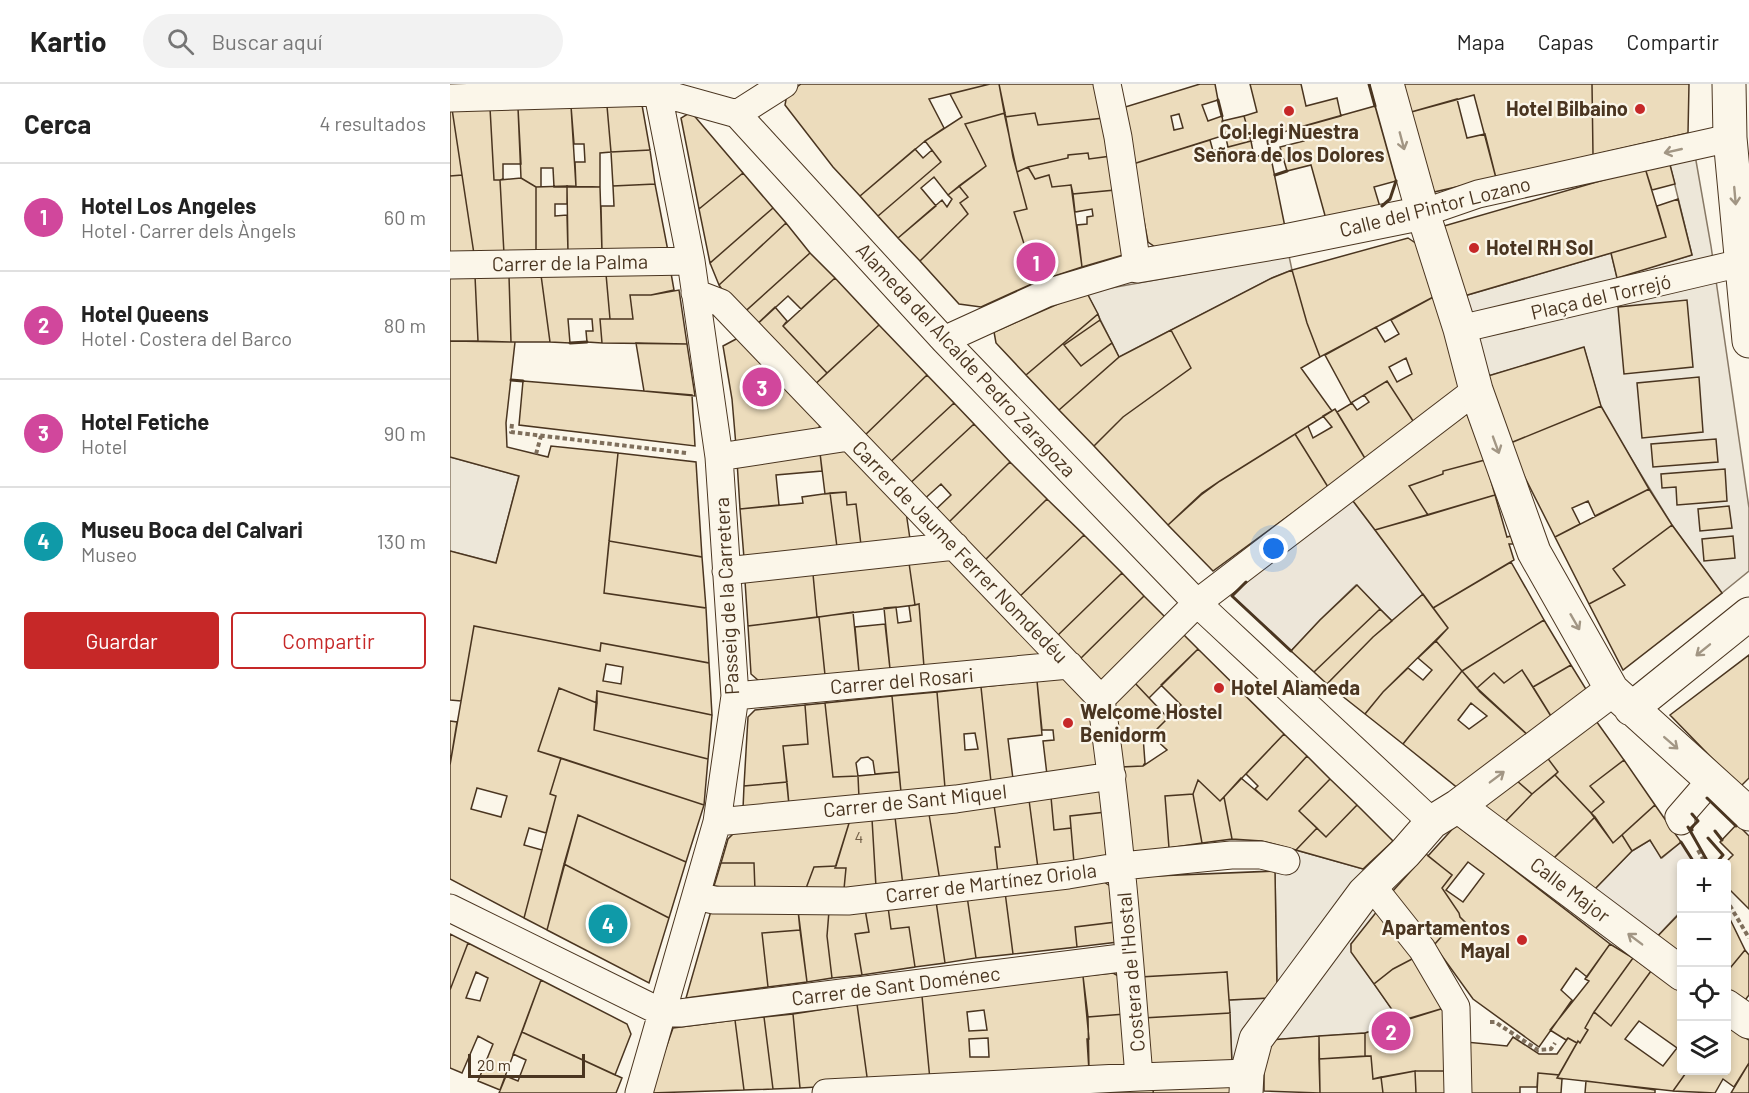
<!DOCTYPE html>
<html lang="es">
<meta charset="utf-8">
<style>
:root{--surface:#fff;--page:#f2f2f2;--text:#222;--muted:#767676;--line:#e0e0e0;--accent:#c62828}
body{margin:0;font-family:Barlow,sans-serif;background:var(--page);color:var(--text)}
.controls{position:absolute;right:18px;bottom:18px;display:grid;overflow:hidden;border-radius:6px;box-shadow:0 3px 9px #0003}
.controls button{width:54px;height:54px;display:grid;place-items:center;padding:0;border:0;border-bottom:2px solid var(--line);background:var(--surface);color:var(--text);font:30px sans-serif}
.scale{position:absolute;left:18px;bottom:15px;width:117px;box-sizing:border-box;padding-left:6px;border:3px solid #4a3520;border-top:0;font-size:16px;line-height:21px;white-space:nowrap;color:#4a3520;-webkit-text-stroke:4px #fbf6e9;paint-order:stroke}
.you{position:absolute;left:824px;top:465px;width:21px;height:21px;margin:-15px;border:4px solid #fff;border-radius:50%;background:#1a73e8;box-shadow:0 0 0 9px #1a73e833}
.badge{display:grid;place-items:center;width:39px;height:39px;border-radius:50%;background:var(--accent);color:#fff;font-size:20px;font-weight:700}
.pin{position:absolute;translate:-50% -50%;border:3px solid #fff;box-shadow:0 2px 6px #0006}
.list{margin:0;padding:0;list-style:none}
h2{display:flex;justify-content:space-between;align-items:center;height:78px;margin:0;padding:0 24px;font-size:26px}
h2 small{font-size:20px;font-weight:400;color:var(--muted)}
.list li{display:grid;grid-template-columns:39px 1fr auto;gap:18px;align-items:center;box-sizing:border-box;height:108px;padding:0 24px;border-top:2px solid var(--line)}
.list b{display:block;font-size:22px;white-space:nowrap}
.list p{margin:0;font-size:20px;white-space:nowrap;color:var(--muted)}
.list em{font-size:20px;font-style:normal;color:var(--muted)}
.actions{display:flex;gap:12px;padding:18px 24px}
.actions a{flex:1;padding:14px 0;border:2px solid var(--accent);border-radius:6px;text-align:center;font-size:21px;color:var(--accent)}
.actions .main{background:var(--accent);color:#fff}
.icon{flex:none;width:33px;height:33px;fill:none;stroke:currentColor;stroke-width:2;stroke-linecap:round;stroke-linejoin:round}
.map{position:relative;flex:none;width:1299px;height:1009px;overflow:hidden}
header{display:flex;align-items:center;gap:36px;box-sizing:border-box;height:84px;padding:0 30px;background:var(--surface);border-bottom:2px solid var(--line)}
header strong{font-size:28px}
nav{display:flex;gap:33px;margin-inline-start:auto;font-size:21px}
.search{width:420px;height:54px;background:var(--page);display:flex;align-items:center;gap:15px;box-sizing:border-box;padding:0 21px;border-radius:33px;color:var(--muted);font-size:22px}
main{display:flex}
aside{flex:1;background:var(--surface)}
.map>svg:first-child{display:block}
.green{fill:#ede6d9;stroke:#887966;stroke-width:1.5}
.parking{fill:#ede7d9;stroke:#887966;stroke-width:1.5}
.building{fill:#ecdcbc;stroke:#4a3520;stroke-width:1.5;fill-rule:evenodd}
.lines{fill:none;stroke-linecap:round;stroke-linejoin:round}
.pedestrian-casing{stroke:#4a3520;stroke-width:29}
.minor-casing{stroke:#4a3520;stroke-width:35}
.path{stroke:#7f6f5c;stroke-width:4;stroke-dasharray:4.5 3;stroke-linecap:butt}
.pedestrian{stroke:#fbf6e9;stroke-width:27}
.minor{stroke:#fbf6e9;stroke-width:33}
.wall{stroke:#4a3520;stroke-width:3}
.oneway{stroke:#a29684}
.poi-dot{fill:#c62828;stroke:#fbf6e9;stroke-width:2}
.labels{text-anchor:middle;stroke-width:4.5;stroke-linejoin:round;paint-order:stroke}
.number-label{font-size:16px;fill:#725f47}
.poi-label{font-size:20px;font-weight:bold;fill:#4a3520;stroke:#fbf6e9;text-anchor:start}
.street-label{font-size:20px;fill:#4a3520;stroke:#fbf6e9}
</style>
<header>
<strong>Kartio</strong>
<div class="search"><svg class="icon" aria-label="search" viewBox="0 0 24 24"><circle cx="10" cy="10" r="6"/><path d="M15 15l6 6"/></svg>Buscar aquí</div>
<nav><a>Mapa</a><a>Capas</a><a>Compartir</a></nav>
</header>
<main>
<aside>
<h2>Cerca<small>4 resultados</small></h2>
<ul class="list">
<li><span class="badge" style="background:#d1479c">1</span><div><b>Hotel Los Angeles</b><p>Hotel · Carrer dels Àngels</p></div><em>60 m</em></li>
<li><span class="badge" style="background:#d1479c">2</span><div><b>Hotel Queens</b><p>Hotel · Costera del Barco</p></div><em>80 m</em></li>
<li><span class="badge" style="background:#d1479c">3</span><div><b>Hotel Fetiche</b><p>Hotel</p></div><em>90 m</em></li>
<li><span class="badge" style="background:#0f9aa8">4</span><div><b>Museu Boca del Calvari</b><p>Museo</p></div><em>130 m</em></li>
</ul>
<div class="actions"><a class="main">Guardar</a><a>Compartir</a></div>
</aside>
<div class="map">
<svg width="1299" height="1009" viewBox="0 0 1299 1009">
<rect width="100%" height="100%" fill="#fbf6e9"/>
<path class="green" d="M900 413 973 510 942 537 906 501 870 536 841 567 782 512 807 487Z
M1200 756 1212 774 1231 758 1245 779 1232 780 1231 827 1203 857 1141 809 1182 767Z"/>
<path class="parking" d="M1245 71 1261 162 1299 424V487L1272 509 1222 441 1152 327 1134 264 1038 292 1014 212 1161 169 1167 193 1242 171 1219 77Z
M839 172 842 186 822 194 669 273 638 211 633 209Z
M0 373 69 392 46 479 0 467Z
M943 757 967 781 901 860 902 868 950 937 915 949 820 956 782 980 779 916 819 914 827 904 825 787 846 766 913 785Z"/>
<path class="building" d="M351 0H540L479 15 494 44 475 57 410 112 383 83 335 21 337 10Z
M540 0H549L555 29 515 40 536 82 498 111 484 93 471 104 486 122 448 154 428 132 491 78 475 57 512 33 500 10Z
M549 0H648L654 34 588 41 585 29 555 33Z
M750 0H765L768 16 752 21 758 37 772 32 775 51 683 80 672 24ZM729 30 733 44 724 46 721 32Z
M800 0H851L856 22 887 14 891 32 801 57 794 32 807 28Z
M953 0H1142L1143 71 1046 94 1024 11 961 28Z
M1142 0H1239L1238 49 1143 71Z
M1007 15 1017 54 1035 50 1046 94 984 108 961 28Z
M192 21 200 66 161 68 157 22Z
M121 22H157L161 68 150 69V103H126L125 78H135L134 60H124Z
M121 22 126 103H104L103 84H91V103H86L71 94 68 24Z
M925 22 946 97 924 103 930 123 876 135 861 81 837 87 830 63 854 57 850 43Z
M40 24H68L71 80H53V95L50 96H44Z
M40 24 44 96H50L54 170H24L2 25Z
M0 25H2L12 91 0 92Z
M241 28 293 89 249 125 231 34Z
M555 29 563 73 577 125 564 128 586 198 531 223 509 220 470 177 518 130 510 119 518 113 509 102 536 82 515 40Z
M585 29 588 41 654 34 661 72 639 75 638 69 618 71V74L578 83 567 88 555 33Z
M794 32 801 57 778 63 772 37Z
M760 56 763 67 801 57 804 73 820 69 835 143 708 165 698 158 683 80Z
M465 65 473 74 482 66 491 78 428 132 410 112Z
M200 66 205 100 163 102 161 68Z
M638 69 639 75 661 72 665 106 623 110 621 101 602 103 599 91 585 95 578 83 618 74V71Z
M1219 77 1225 100 1202 106 1195 84Z
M578 83 585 95 599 91 602 103 621 101 632 183 586 198 564 128 577 125 567 88Z
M1195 84 1216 153 1014 212 994 142Z
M293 89 323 124 260 179 249 125Z
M12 91 24 170H0V92Z
M71 94 86 103V169L54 170 50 96Z
M205 100 218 167 152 168 151 122H164L163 102Z
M117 102 150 103 152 168 118 169Z
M117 102V120H105V132L117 131 118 169H86V103Z
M509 102 518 113 510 119 518 130 470 177 448 154 492 116 497 123 502 115 498 111Z
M665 106 673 171 632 183 627 141 637 140V133L643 132 642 125 625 128 623 110Z
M1228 115 1242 171 1167 194 1161 169 1216 153 1207 122Z
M323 124 336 139 269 201 260 179Z
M336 139 360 169 290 232 269 201Z
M958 154 973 164 987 211 870 273 857 239 842 186Z
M360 169 385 194 351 225 338 212 302 245 290 232Z
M842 186 857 239 870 273 851 284 882 327 770 397 752 409 718 441 644 362 673 333 741 284 721 246 822 194Z
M221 189 224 206 201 211H180L183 235H160L156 190Z
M156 190 160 235H150L152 259 137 258 136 247H143L142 235H118L120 259 100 258 91 191Z
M91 191 100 258H61L59 192Z
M0 192H25L28 257H0Z
M25 192H59L61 258 28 257Z
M385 194 429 241 377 289 333 242Z
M229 206 237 260 152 259 150 235H183L180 211H201Z
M633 209 638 211 648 230 576 291 546 259 544 248Z
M987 211 1015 303 965 340 937 297 901 319 875 271 926 243 935 258 949 250 941 236ZM956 274 962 290 947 298 939 283Z
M1237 216 1243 283 1174 290 1168 223Z
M325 223 337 237 333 242 377 289 360 305 302 245Z
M648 230 650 236 614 261 631 282 662 259 669 273 609 326 576 291Z
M650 236 662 259 631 282 614 261Z
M429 241 477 291 410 356 360 305Z
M721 246 741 284 673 333 644 362 609 326 669 273Z
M288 254 371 338 367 349 286 362 282 315 273 262Z
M0 257 65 258 56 339 57 363 98 373 101 362 168 369 154 509 256 524 259 579 151 559 150 567 24 542 11 617 0 616V467L46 479 69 392 0 373Z
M186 259 237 260 245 312 194 307Z
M1134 263 1151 322 1058 360 1038 292Z
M477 291 504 319 436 382 410 356Z
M1249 293 1253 348 1192 354 1187 299Z
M73 297 242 311 245 362 69 341Z
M937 297 965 340 916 376 887 328 902 319 907 326 919 318 914 311Z
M504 319 524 340 456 403 436 382Z
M1151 322 1199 405 1145 432 1138 417 1122 424 1130 440 1105 453 1058 360Z
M885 325 916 376 878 403 845 350 858 342 863 354 882 343 873 332Z
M1017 330 1035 376 993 387V390L959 402 978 431 925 446 900 413Z
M524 340 560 378 495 442 482 429 501 411 491 400 471 418 456 403Z
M845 350 878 403 763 487 718 441 751 411 770 397Z
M1266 355 1268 378 1203 383 1201 360Z
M397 366 456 428 460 455 411 461 406 420 397 421 396 408 375 410 370 369Z
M168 369 246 378 252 473 159 457Z
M370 369 372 387 326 391 329 421 290 425 287 377Z
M1035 376 1045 411 978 431 959 402 993 390V387Z
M560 378 597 415 532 479 495 442Z
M1275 385 1277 417 1227 421 1226 403 1212 404 1211 390Z
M1199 405 1222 441 1163 485 1175 501 1139 520 1105 453Z
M396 408 397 421 406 420 411 461 387 463 380 409Z
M380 409 387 463 294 474 290 425 353 419 352 413Z
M1045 411 1057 453 1061 452 1063 460H1059L1064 476 983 524 925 446Z
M597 415 634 451 567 515 532 479Z
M1279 422 1282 444 1250 447 1248 425Z
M1222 441 1272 509 1173 586 1139 520 1175 501 1163 485Z
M634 451 672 489 605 554 567 515Z
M1283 452 1285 474 1254 477 1252 455Z
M159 457 252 473 256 524 154 509Z
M505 474 592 564 590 572 474 583 469 520 465 521 459 479Z
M1061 478 1094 536 1012 587 986 557 998 544 983 524Z
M459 479 465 521 367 533 363 490Z
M672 489 694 512 627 578 605 554Z
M363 490 367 533 298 542 295 497Z
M907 501 930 525 864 588 841 567 870 536Z
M973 510 998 544 933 608 915 630 877 600 923 553Z
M694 512 719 537 653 605 627 578Z
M469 520 474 583 440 585 434 524 446 523 448 539 461 537 459 522Z
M930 525 942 537 923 553 877 600 864 588Z
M403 528 409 588 375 591 369 533Z
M369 533 375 591 309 597 301 590 298 542Z
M1094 536 1121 581 1083 603 1072 586 1054 599 1044 589 1027 604 1012 587Z
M435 540 440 585 409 588 405 543Z
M24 542 150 567 151 559 259 579 262 631 147 607V619L109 604 88 667 111 674 100 710 106 712 96 749 79 744 74 761 92 766 74 834 0 795V681ZM156 580 173 583 171 600 153 597ZM27 704 57 712 51 733 21 725Z
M732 549 748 565 699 614 683 597Z
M986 557 1012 587 953 660 915 630 933 608 958 584 973 596 982 586 968 574Z
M748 565 834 650 770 717 748 696 743 710 715 712 719 764 679 769 671 683 693 682 717 666 701 651 731 621 711 601Z
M1299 571V694L1290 703 1220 631Z
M1121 581 1139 610 1104 637 1083 603Z
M1072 586 1104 637 1080 653 1027 604 1044 589 1054 599Z
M1012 587 1030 608 1080 653 1009 705 953 660ZM1021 619 1037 632 1019 645 1008 636Z
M619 594 647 628 652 683 597 691 593 657 604 656 603 646H592L587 597Z
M587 597 592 651 558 655 563 695 541 698 531 603Z
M683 597 718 634 701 651 693 652 695 679 693 682 671 683 664 615Z
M531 603 541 698 495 704 487 608ZM525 649 528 665 515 666 514 650Z
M109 604 147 619 144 646 258 675 254 721 88 667Z
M147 607 262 631 258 675 144 646Z
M487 608 495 704 451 708 442 612Z
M442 612 449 688 425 690 423 677 418 673 411 674 406 679 408 692 383 693 375 619Z
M375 619 383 693 408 692 409 714 339 721 333 662 358 660 355 621Z
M355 621 358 660 333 662 337 698 294 702 298 633 305 626Z
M1144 634 1174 676 1140 702 1154 718 1141 729 1105 691 1108 688 1096 672Z
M0 637 7 638 0 681Z
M834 650 857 672 817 716 805 705 808 702 796 690Z
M857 672 880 695 849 727 867 744 846 766 812 757 782 755 774 713 791 694 817 716Z
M1096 672 1108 688 1082 710 1066 696Z
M111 674 254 721 236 778 128 731 97 846 74 834 106 712 100 710Z
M1174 676 1205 721 1163 759 1141 729 1154 718 1140 702Z
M449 688 451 708 409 714 408 692Z
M1105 691 1145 733 1101 777 1053 740 1082 710Z
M880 695 907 721 876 753 849 727Z
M748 696 770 717 774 713 782 755 752 759 743 710Z
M1066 696 1082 710 1053 740 1031 723Z
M337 698 339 721 293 725 294 702Z
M653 705 656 728 620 732 621 744 604 746 601 713Z
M743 710 752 759 719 764 715 712Z
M601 713 604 746 621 744 624 779 588 784 579 716Z
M579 716 588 784 548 790 545 763H550L544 721Z
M544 721 550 763H545L548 790 490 797 479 730Z
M907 721 943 757 913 785 846 766 867 744 876 753Z
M1205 721 1231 758 1211 774 1200 756 1182 767 1172 751Z
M656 728 659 774 624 779 620 732Z
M479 730 490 797 453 802 445 733Z
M128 731 236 778 219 834 114 780Z
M445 733 453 802 426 803 422 735Z
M1145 733 1163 759 1172 751 1182 767 1141 809 1101 777Z
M422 735 426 803 394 805 396 784H385L400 736Z
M400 736 386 782 364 783 355 807H305L304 779H271L278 755 287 746Z
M1287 740 1299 752V825L1276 802V780H1274L1283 771 1270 758Z
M1006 741 1160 860 1137 893 1126 884 1111 906 1122 916 1089 963 1023 915 984 861 999 844 1004 850 1017 840 1010 833 1009 829 992 804 1002 791 978 772ZM1018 778 1034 790 1013 818 996 806Z
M976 770 1002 791 992 804 1009 829 1010 833 1017 840 1004 850 999 844 984 861 942 808Z
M271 779H304L305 807 264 802Z
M114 780 219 834 199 899 97 846Z
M386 782 385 784H396L394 805 355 807 364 783Z
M825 787 827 904 819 914 779 916 777 888 690 893 681 793Z
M654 798 663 804 666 838 625 843 627 863 563 870 555 808Z
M555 808 563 870 526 874 517 812Z
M517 812 526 874 495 879 486 817Z
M486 817 495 879 465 883 459 843 441 845 438 823Z
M438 823 441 845 459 843 465 883 412 891 405 850 419 848 415 825Z
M415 825 419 848 405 850 412 891 382 894 377 852 379 827Z
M348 826 379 827 377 852 382 894 357 898Z
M348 826 350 846 312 849 318 903 236 914 261 827Z
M928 826 964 874 943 885 924 900 901 868V860Z
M1232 827V880L1203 857Z
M1278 831 1295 866 1276 889V833Z
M666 838 668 858 627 863 625 843Z
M350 846 357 898 318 903 312 849Z
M0 850 18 859 0 906Z
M18 859 91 896 50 1006 28 997 43 960 28 952 12 989 0 984V906ZM26 888 38 894 30 917 16 914Z
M1160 860 1183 874 1144 928 1135 944 1138 946 1130 959 1128 957 1127 959 1118 954 1116 956 1100 946 1139 897 1135 895Z
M1295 866 1299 871V911L1289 924 1276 915V889Z
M964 874 994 924 950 937 924 900 943 885Z
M1183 874 1201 887 1161 942 1144 928Z
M1201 887 1232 908V986H1238L1223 1007 1107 994 1128 957 1130 959 1136 949 1138 946 1135 944 1144 928 1161 942ZM1189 937 1227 964 1213 982 1175 955Z
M777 888 780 929 693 934 690 893Z
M663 889 672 894 675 930 638 933 633 892Z
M633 892 639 955H637L639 987 480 996 472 912ZM534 926 537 946 519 947 517 928ZM538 954 539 973H520L519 955Z
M91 896 177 940 181 950 165 991 72 948Z
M472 912 480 996 418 1000 407 920Z
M407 920 418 1000 350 1004 343 930Z
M994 924 999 987H965L923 995 921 972H915V949Z
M780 929 782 980 698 985 693 934Z
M343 930 350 1004 323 1005 314 933Z
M675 930 678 985 639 987 638 933Z
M314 933 323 1005 294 1006 285 936Z
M285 936 294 1006 200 1009 223 944Z
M1276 941 1299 956V979L1284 1003 1273 995 1265 1009 1223 1007 1238 986H1276Z
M72 948 172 994 166 1009H49L56 992 68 997 76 976 63 970Z
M915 949V972L869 975V952Z
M869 952 870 1009 814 1007V979L820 956Z
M1063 953 1089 970H1107L1118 954 1127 959 1109 991 1088 989 1087 1003H1070V1009H1016V958L1057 962Z
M921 972 923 995 931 993 933 1009H870L869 975Z
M1299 979V1009H1281Z
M965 987H999L1000 1009H966Z
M965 987 966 1009H933L931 993Z
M1088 989 1109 991 1107 994 1112 995 1111 1009H1087Z
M1136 997 1199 1005 1205 1006V1009H1135Z
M783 1000V1009H703L704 1002Z
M704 1002 703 1009H659L658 1005Z"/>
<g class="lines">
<g class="pedestrian-casing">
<path id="pedestrian" d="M0 14 208 8 287 30
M287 30 494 256 747 519 982 738
M287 30 334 0
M973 129 1028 110 1280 54
M0 181 241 177
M245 209 271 219 651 615C669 740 679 866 689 993
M1010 245 1291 179
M494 256 597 209 687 182 668 53 657 0
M269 373 399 353
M276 487 505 462
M285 612 619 581
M651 615 747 519 1026 306
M1231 737 1229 733 1262 695
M267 738 506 715 662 692
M922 802 972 865 1006 923 1008 1009
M246 812 264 816 398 817 618 791 672 782 781 771H811L836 777
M0 824 213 929H230L679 873
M189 1009 267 738 285 612 269 373 241 177 206 0
M376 1009 689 993 797 989"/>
</g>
<g class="minor-casing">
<path id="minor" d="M937 0 973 129 1010 245 1026 306 1084 468 1162 606 1299 730
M1279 0 1280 54 1299 257
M687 182 835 157 973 129
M1181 625 1299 530
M1008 722 1232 890
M1276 922 1299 938
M796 1009 797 989 806 955 914 809 955 769 982 738 1008 722 1162 606"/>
</g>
<path class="path" d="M62 340 61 348 236 369
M86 370 91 352
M1248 766 1256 780
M1276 815 1299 854
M1040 938H1045L1088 966 1101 965 1105 959"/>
<use href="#pedestrian" class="pedestrian"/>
<use href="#minor" class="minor"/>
<path class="wall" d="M919 0 925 22
M768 16 772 32
M817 52 820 69
M825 91 837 87
M932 122 940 115 946 97
M120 259 137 258
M61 296 73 297
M796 498 782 512 841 567
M1257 714 1286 742
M1238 743 1259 780
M1242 746 1241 744 1248 737 1242 730
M1265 747 1272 756
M1258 754 1273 771 1265 780
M1231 758 1245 780"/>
</g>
<defs><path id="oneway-shaft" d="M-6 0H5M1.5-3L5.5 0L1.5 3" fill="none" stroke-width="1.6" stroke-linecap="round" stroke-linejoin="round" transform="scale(1.5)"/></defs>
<g class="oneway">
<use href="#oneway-shaft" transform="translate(952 57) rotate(75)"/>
<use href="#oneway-shaft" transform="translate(1223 67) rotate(167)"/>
<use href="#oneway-shaft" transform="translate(1285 112) rotate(85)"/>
<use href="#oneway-shaft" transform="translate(1046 361) rotate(70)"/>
<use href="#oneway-shaft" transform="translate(1125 538) rotate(60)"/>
<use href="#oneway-shaft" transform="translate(1253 566) rotate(141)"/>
<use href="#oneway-shaft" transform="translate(1221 659) rotate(41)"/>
<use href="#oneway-shaft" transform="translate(1047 693) rotate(-37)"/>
<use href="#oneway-shaft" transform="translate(1185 855) rotate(-143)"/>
</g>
<g class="poi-dot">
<circle cx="1190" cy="25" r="6"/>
<circle cx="839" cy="27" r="6"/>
<circle cx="1024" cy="164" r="6"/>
<circle cx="769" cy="604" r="6"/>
<circle cx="618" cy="639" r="6"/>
<circle cx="1072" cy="856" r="6"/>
</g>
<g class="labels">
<g class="number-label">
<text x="409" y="759">4</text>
</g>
<g class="poi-label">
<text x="1178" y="32" text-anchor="end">Hotel Bilbaino</text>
<text x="839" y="55" text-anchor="middle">Col·legi Nuestra<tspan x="839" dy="23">Señora de los Dolores</tspan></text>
<text x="1036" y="171">Hotel RH Sol</text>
<text x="781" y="611">Hotel Alameda</text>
<text x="630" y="635">Welcome Hostel<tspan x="630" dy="23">Benidorm</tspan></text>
<text x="1060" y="851" text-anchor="end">Apartamentos<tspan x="1060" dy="23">Mayal</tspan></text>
</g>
<g class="street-label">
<text transform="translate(985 123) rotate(-14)" y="7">Calle del Pintor Lozano</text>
<text transform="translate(120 179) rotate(-1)" y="7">Carrer de la Palma</text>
<text transform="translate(1151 213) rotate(-13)" y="7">Plaça del Torrejó</text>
<text transform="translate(516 276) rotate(47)" y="7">Alameda del Alcalde Pedro Zaragoza</text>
<text transform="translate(510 468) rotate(46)" y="7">Carrer de Jaume Ferrer Nomdedéu</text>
<text transform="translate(277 512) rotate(-93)" y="7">Passeig de la Carretera</text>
<text transform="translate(452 597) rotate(-5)" y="7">Carrer del Rosari</text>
<text transform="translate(465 717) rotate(-6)" y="7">Carrer de Sant Miquel</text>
<text transform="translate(541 799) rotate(-7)" y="7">Carrer de Martínez Oriola</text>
<text transform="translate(1120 806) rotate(37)" y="7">Calle Major</text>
<text transform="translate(681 888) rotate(-95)" y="7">Costera de l'Hostal</text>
<text transform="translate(446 902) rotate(-7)" y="7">Carrer de Sant Doménec</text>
</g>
</g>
</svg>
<div class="controls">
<button>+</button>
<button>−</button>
<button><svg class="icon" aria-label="locate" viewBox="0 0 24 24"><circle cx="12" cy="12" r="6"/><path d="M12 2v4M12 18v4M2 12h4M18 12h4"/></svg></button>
<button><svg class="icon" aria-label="layers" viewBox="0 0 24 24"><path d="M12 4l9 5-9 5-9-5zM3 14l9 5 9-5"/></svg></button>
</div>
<div class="scale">20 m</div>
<div class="you"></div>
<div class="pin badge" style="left:586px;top:178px;background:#d1479c">1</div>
<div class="pin badge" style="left:941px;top:947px;background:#d1479c">2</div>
<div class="pin badge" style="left:312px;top:303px;background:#d1479c">3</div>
<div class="pin badge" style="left:158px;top:840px;background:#0f9aa8">4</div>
</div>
</main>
